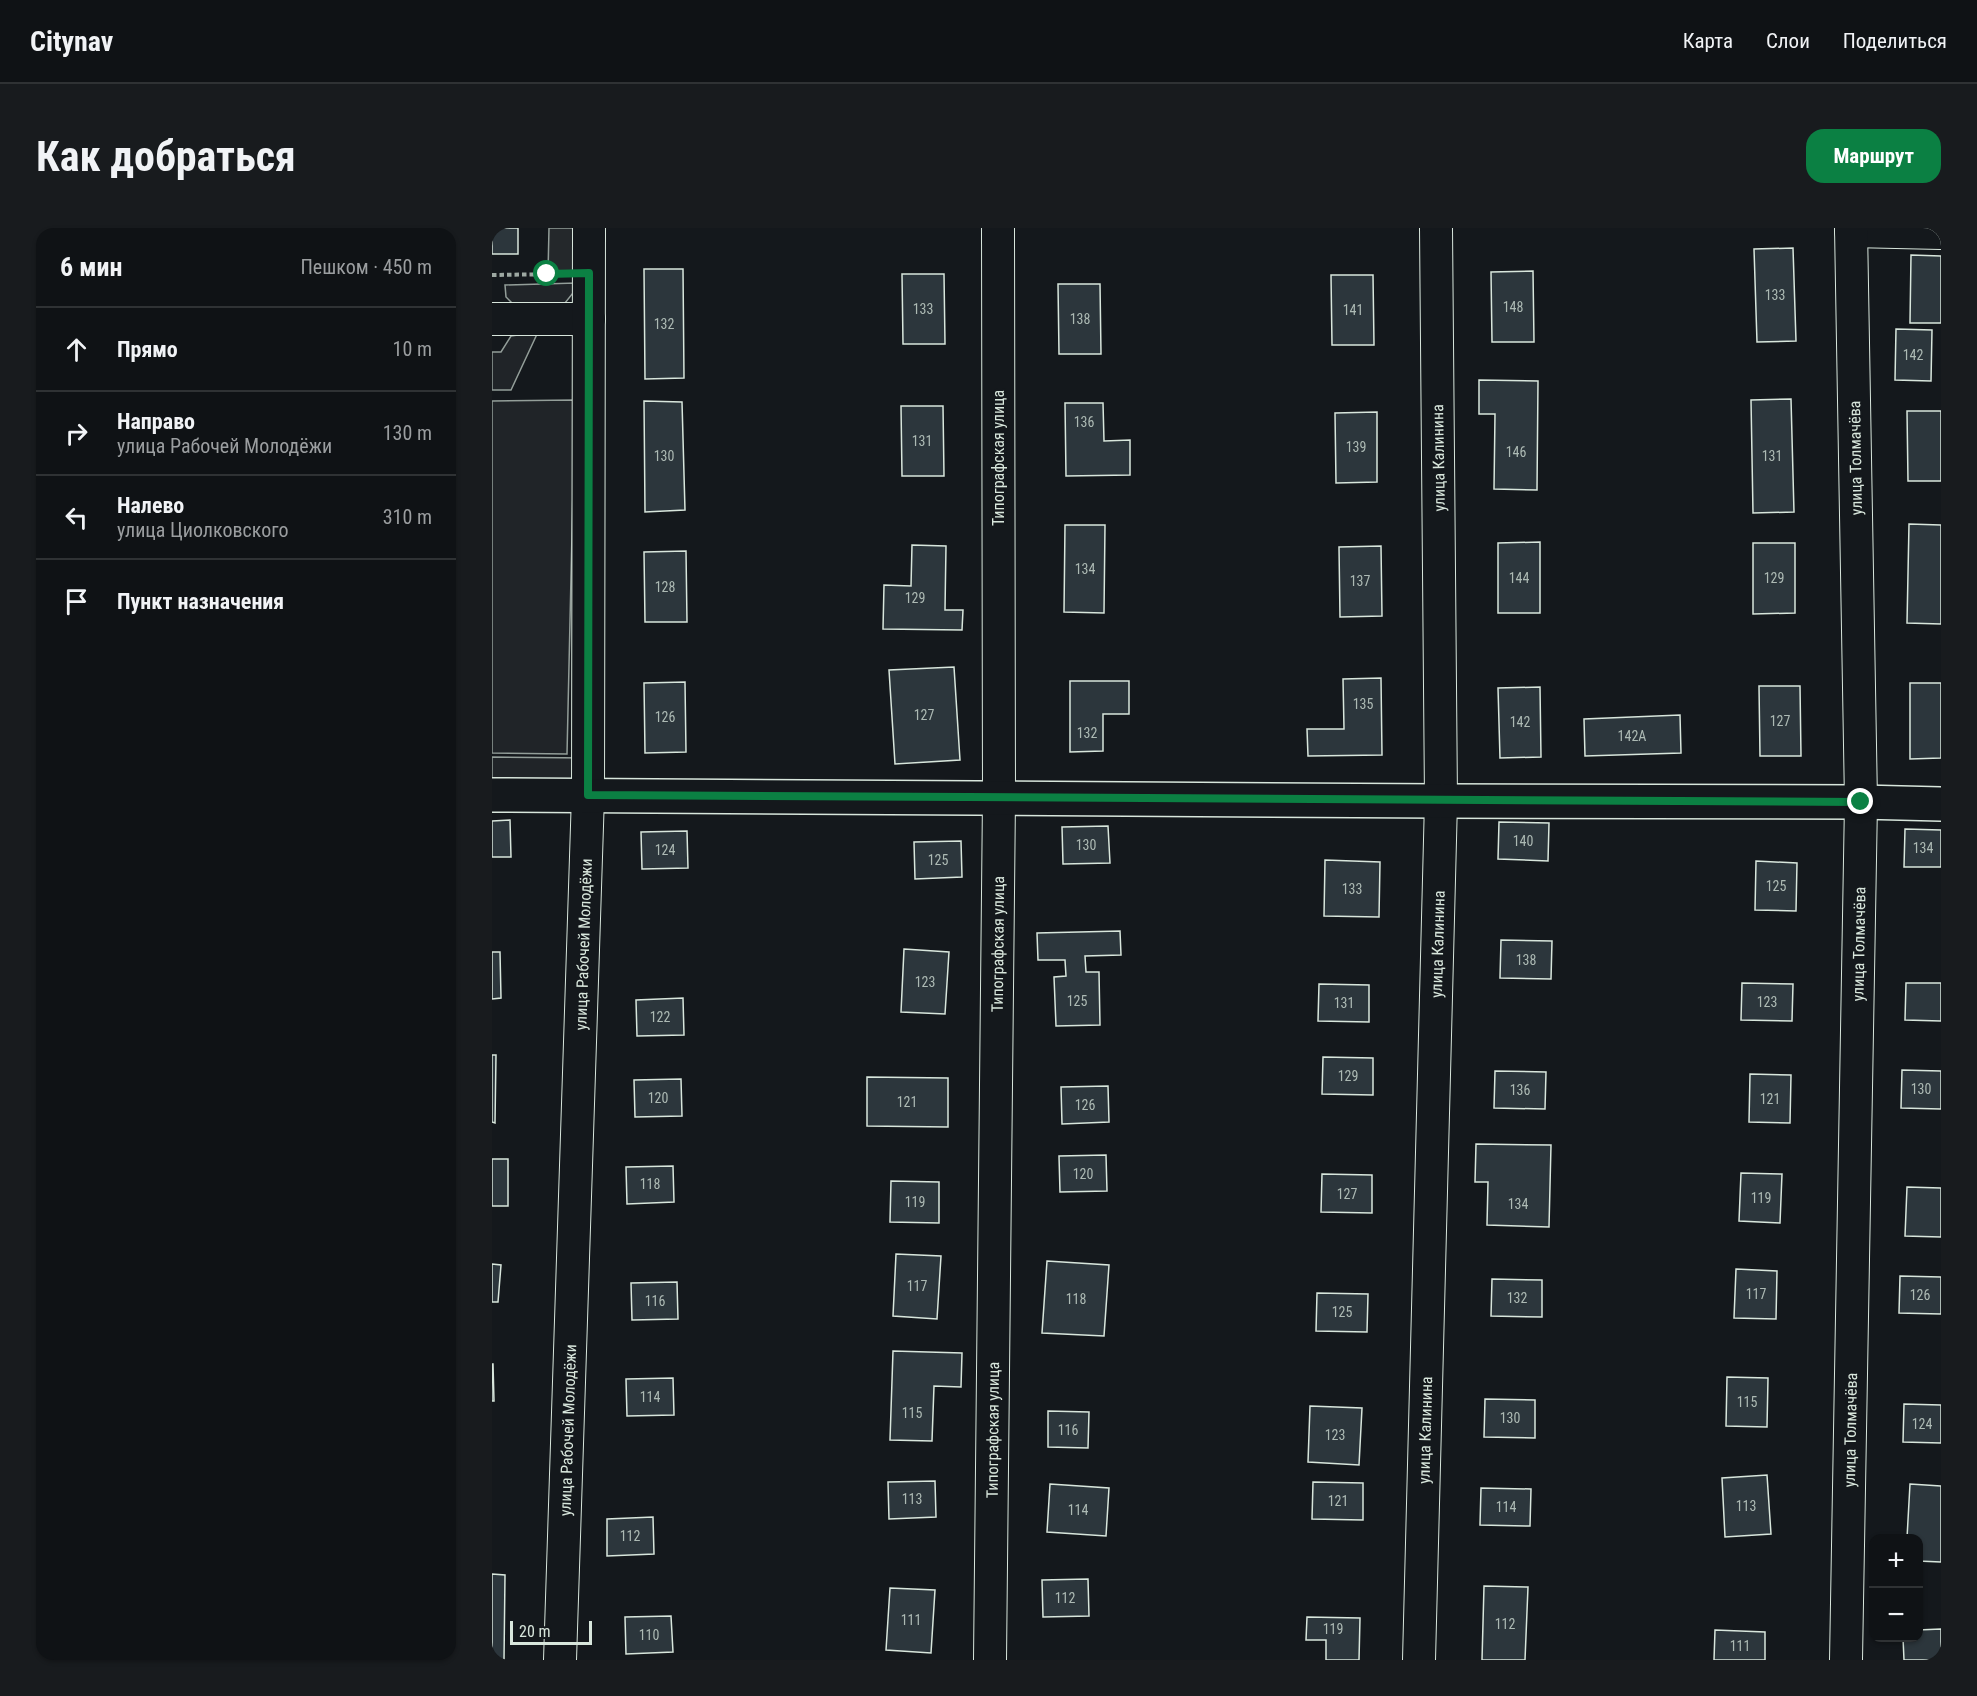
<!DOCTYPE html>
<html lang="ru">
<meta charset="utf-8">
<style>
:root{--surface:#0f1215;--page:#181b1e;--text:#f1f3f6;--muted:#9b9ea0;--line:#2f3234;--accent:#0b8043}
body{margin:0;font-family:"Roboto Condensed",sans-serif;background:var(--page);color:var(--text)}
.controls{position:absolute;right:18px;bottom:18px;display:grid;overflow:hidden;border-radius:12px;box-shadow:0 2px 4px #0004}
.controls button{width:54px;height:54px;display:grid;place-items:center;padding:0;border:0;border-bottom:2px solid var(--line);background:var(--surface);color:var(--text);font:30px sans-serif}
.scale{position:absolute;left:18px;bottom:15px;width:82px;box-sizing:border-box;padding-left:6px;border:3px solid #d8e6dc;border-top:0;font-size:16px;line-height:21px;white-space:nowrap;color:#d8e6dc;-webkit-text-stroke:4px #14181c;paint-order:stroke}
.stop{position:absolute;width:18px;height:18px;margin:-14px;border:4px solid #0b8043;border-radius:50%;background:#fff}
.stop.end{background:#0b8043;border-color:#fff;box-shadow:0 2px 6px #0008}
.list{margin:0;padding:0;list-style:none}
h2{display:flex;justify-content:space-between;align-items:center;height:78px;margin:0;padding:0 24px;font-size:26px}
h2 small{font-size:20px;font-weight:400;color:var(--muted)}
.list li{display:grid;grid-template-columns:39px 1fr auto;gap:18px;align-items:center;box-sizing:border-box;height:84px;padding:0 24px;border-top:2px solid var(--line)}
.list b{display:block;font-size:22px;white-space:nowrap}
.list p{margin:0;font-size:20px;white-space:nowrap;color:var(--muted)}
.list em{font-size:20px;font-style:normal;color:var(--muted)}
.icon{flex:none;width:33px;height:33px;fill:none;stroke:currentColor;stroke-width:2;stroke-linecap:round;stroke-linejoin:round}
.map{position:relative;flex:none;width:1449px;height:1432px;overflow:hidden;border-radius:18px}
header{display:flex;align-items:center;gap:36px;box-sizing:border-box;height:84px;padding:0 30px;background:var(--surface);border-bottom:2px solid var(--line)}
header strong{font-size:28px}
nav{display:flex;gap:33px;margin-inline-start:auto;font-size:21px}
.intro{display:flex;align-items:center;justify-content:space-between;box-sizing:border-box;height:144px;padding:0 36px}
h1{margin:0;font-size:42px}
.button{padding:15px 27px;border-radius:18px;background:var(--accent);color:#fff;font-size:21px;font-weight:700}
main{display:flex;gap:36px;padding:0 36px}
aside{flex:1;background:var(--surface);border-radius:18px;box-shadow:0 2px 4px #0004}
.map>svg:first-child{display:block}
.green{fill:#202428;stroke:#939e99;stroke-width:1.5}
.parking{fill:#24282b;stroke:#939e99;stroke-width:1.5}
.building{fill:#2c363c;stroke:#d8e6dc;stroke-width:1.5}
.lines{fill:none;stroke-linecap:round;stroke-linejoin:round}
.minor-casing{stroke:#d8e6dc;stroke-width:34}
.major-casing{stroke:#d8e6dc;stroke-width:36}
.path{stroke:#9da8a2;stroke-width:4;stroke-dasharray:4.5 3;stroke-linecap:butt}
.minor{stroke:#14181c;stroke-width:32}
.major{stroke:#14181c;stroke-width:33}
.route{stroke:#0b8043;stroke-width:8}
.labels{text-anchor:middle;stroke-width:4.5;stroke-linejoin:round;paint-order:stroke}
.number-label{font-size:14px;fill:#adbab4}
.street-label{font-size:16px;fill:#d8e6dc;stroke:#14181c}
</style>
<header>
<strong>Citynav</strong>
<nav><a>Карта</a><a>Слои</a><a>Поделиться</a></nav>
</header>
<div class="intro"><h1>Как добраться</h1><a class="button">Маршрут</a></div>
<main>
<aside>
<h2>6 мин<small>Пешком · 450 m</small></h2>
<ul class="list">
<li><svg class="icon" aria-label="ahead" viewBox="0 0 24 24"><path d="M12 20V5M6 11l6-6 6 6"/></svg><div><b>Прямо</b></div><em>10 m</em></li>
<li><svg class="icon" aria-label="right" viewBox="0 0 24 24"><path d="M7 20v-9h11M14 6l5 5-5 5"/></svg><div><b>Направо</b><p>улица Рабочей Молодёжи</p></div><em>130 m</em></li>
<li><svg class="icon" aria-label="left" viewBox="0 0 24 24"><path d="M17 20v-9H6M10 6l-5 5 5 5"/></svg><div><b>Налево</b><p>улица Циолковского</p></div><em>310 m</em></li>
<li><svg class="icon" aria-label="arrive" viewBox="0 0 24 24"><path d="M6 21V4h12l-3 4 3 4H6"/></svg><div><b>Пункт назначения</b></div></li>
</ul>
</aside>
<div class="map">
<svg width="1449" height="1432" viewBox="0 0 1449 1432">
<rect width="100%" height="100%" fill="#14181c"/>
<path class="green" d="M84 55 81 65 69 80H25L14 69 13 57Z
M46 104 19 162H0V124H9L19 108Z
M83 172 75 526 0 525V173Z
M0 529 96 530V567H0Z"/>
<path class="parking" d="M57 0H87L86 45H56Z"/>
<path class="building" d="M0 0H26V26H0Z
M1301 20 1304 113 1265 114 1262 21Z
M1419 27 1449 28V95H1418Z
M152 41H191L192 150 153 151Z
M1041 43 1042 114H1000L999 44Z
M410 46H452L453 116H411Z
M839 47H881L882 117H840Z
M566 56H608L609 126H567Z
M1404 101 1440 102 1439 153 1403 152Z
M987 152 1046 153 1045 262 1002 261 1003 186H987Z
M1299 171 1302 284 1261 285 1259 172Z
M152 173 190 174 193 282 153 284Z
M573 175H611L612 213 638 212V247L574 248Z
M409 178H451L452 248H410Z
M1415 183H1449V253H1416Z
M885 184V254L844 255 843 185Z
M1417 296 1449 297V396L1415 395Z
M573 297H613L612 385 572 384Z
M1048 314V385H1006V315Z
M1261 315H1303V385L1261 386Z
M420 317 454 318 453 382H471L470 402 391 401 392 357 419 358Z
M889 318 890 388 848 389 847 319Z
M194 323 195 394H153L152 324Z
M462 439 468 532 403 536 397 442Z
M889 450 890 527 816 528 815 501H852L851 451Z
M578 453H637V486H611V523L578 524Z
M193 454 194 524 153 525 152 455Z
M1418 455H1449V530L1418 531Z
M1267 458H1308L1309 528H1268Z
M1048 459 1049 529 1008 530 1006 460Z
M1188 487 1189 525 1093 528 1092 491Z
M18 592 19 629H0V593Z
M1007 594 1057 595 1056 633 1006 631Z
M616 598 618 635 571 636 570 599Z
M1413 601 1449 602V639H1412Z
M195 603 196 640 150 641 149 604Z
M469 613 470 649 423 651 422 614Z
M833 632 888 634 887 689 832 688Z
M1264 633 1305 635 1304 683 1263 682Z
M628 703 629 727 593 728 594 744H607L608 797 564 798 562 749 574 748 573 732H546L545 705Z
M1009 712 1060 713 1059 751 1008 750Z
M412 721 457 724 453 786 409 784Z
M0 724H8L9 770 0 771Z
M1250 755 1301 756 1300 793 1249 792Z
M1414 755H1449V793L1413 792Z
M827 756 877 757V794L826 793Z
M191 770 192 807 145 808 144 772Z
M0 827H4L3 895 0 894Z
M831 829 881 830V867L830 866Z
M1410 842 1449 843V881L1409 880Z
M1003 843 1054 844 1053 881 1002 880Z
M1258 846 1299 847 1298 895 1257 894Z
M375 849 456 850V899L375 898Z
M189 851 190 888 143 889 142 852Z
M616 858 617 894 570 896 569 859Z
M984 916 1059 917 1057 999 995 997 996 954H983Z
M614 927 615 963 568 964 567 928Z
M0 931H16V978H0Z
M181 938 182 974 135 976 134 939Z
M1249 945 1290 946 1288 995 1247 993Z
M830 946 880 947V985L829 984Z
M399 953 447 954V995L398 994Z
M1415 959 1449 960V1009L1413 1008Z
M404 1026 449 1028 445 1091 401 1088Z
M555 1033 617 1037 612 1108 550 1105Z
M0 1036 9 1037 6 1074H0Z
M1244 1041 1285 1043 1284 1091 1242 1090Z
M1408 1048 1449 1049V1086L1407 1085Z
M1000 1051 1050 1052V1089L999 1088Z
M185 1054 186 1091 140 1092 139 1055Z
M825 1065 876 1066 875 1104 824 1103Z
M401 1123 470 1125 469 1159 442 1158 440 1213 398 1212Z
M0 1136H1L2 1173H0Z
M1235 1149 1276 1150 1275 1199 1234 1198Z
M181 1150 182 1187 135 1188 134 1151Z
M993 1171 1043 1172V1210L992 1209Z
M1412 1176 1449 1177V1215L1411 1214Z
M818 1178 870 1180 867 1237 816 1234Z
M556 1183 597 1184 596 1220 556 1219Z
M1275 1247 1279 1306 1233 1309 1230 1250Z
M443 1253 444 1289 397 1291 396 1254Z
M821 1254 871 1255V1292L820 1291Z
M558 1256 617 1260 614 1308 555 1304Z
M1418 1256 1449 1258V1334L1426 1333V1310H1415Z
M989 1260 1039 1261 1038 1298 988 1297Z
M161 1289 162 1326 115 1328V1291Z
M0 1346 13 1347 12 1432H0Z
M596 1351 597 1388 551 1389 550 1352Z
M992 1358 1036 1359 1033 1432H990Z
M398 1360 443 1362 439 1425 394 1422Z
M179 1388 181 1424 134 1426 133 1389Z
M815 1389 868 1390 867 1432H834V1412H814Z
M1449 1401V1432H1412L1411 1410H1426V1402Z
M1223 1402 1273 1404V1432H1222Z"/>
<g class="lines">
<g class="minor-casing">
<g id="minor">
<path d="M1359 3 1449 5"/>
<path d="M0 91H97"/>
<path id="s1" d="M68 1432 96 567 97 0"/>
<path id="s2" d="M498 1432 507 569 506 0"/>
<path id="s3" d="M927 1432 949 573 944 0"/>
<path id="s4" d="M1354 1432 1369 574 1359 0"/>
</g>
</g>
<g class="major-casing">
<path id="major" d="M0 567 949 573 1369 574 1449 576"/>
</g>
<path class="path" d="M0 47 69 46"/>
<use href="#minor" class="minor"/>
<use href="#major" class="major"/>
</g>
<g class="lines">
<path class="route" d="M55 46 97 45 96 567 1369 574"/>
</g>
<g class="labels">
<g class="number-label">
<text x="1283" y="72">133</text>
<text x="1021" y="84">148</text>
<text x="431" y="86">133</text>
<text x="861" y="87">141</text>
<text x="588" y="96">138</text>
<text x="172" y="101">132</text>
<text x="1421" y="132">142</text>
<text x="592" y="199">136</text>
<text x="430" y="218">131</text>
<text x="864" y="224">139</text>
<text x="1024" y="229">146</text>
<text x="172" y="233">130</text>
<text x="1280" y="233">131</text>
<text x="593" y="346">134</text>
<text x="1027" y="355">144</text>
<text x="1282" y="355">129</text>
<text x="868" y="358">137</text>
<text x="173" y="364">128</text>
<text x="423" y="375">129</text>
<text x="871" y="481">135</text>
<text x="432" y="492">127</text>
<text x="173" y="494">126</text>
<text x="1288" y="498">127</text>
<text x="1028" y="499">142</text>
<text x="595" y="510">132</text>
<text x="1140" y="513">142А</text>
<text x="1031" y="618">140</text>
<text x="594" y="622">130</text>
<text x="1431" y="625">134</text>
<text x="173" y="627">124</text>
<text x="446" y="637">125</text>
<text x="1284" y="663">125</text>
<text x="860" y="666">133</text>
<text x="1034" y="737">138</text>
<text x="433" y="759">123</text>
<text x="585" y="778">125</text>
<text x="1275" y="779">123</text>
<text x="852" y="780">131</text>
<text x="168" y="794">122</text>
<text x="856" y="853">129</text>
<text x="1429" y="866">130</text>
<text x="1028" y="867">136</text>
<text x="166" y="875">120</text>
<text x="1278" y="876">121</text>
<text x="415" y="879">121</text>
<text x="593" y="882">126</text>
<text x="591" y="951">120</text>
<text x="158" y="961">118</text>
<text x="855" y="971">127</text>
<text x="1269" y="975">119</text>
<text x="423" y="979">119</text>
<text x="1026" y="981">134</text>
<text x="425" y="1063">117</text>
<text x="1264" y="1071">117</text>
<text x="1428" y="1072">126</text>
<text x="1025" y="1075">132</text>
<text x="584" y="1076">118</text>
<text x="163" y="1078">116</text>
<text x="850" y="1089">125</text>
<text x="158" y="1174">114</text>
<text x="1255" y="1179">115</text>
<text x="420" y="1190">115</text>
<text x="1018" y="1195">130</text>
<text x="1430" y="1201">124</text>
<text x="576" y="1207">116</text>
<text x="843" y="1212">123</text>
<text x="420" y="1276">113</text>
<text x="846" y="1278">121</text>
<text x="1254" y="1283">113</text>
<text x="1014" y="1284">114</text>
<text x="586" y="1287">114</text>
<text x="138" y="1313">112</text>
<text x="573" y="1375">112</text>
<text x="419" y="1397">111</text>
<text x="1013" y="1401">112</text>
<text x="841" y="1406">119</text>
<text x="157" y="1412">110</text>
<text x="1248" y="1423">111</text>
</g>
<g class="street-label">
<text transform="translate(506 230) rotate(-90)" y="6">Типографская улица</text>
<text transform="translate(946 230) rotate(-91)" y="6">улица Калинина</text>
<text transform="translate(1363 230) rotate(-91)" y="6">улица Толмачёва</text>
<text dy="6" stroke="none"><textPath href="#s1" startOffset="716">улица Рабочей Молодёжи</textPath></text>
<text dy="6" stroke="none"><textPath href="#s2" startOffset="716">Типографская улица</textPath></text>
<text dy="6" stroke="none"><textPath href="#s3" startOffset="716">улица Калинина</textPath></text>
<text dy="6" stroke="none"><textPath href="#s4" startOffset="716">улица Толмачёва</textPath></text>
<text dy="6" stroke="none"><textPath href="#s1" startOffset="230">улица Рабочей Молодёжи</textPath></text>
<text dy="6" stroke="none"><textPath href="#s2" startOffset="230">Типографская улица</textPath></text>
<text dy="6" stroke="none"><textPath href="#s3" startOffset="230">улица Калинина</textPath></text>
<text dy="6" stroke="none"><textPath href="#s4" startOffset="230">улица Толмачёва</textPath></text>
</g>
</g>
</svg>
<div class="controls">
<button>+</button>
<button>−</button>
</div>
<div class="scale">20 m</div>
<div class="stop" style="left:55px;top:46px"></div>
<div class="stop end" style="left:1369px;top:574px"></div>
</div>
</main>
